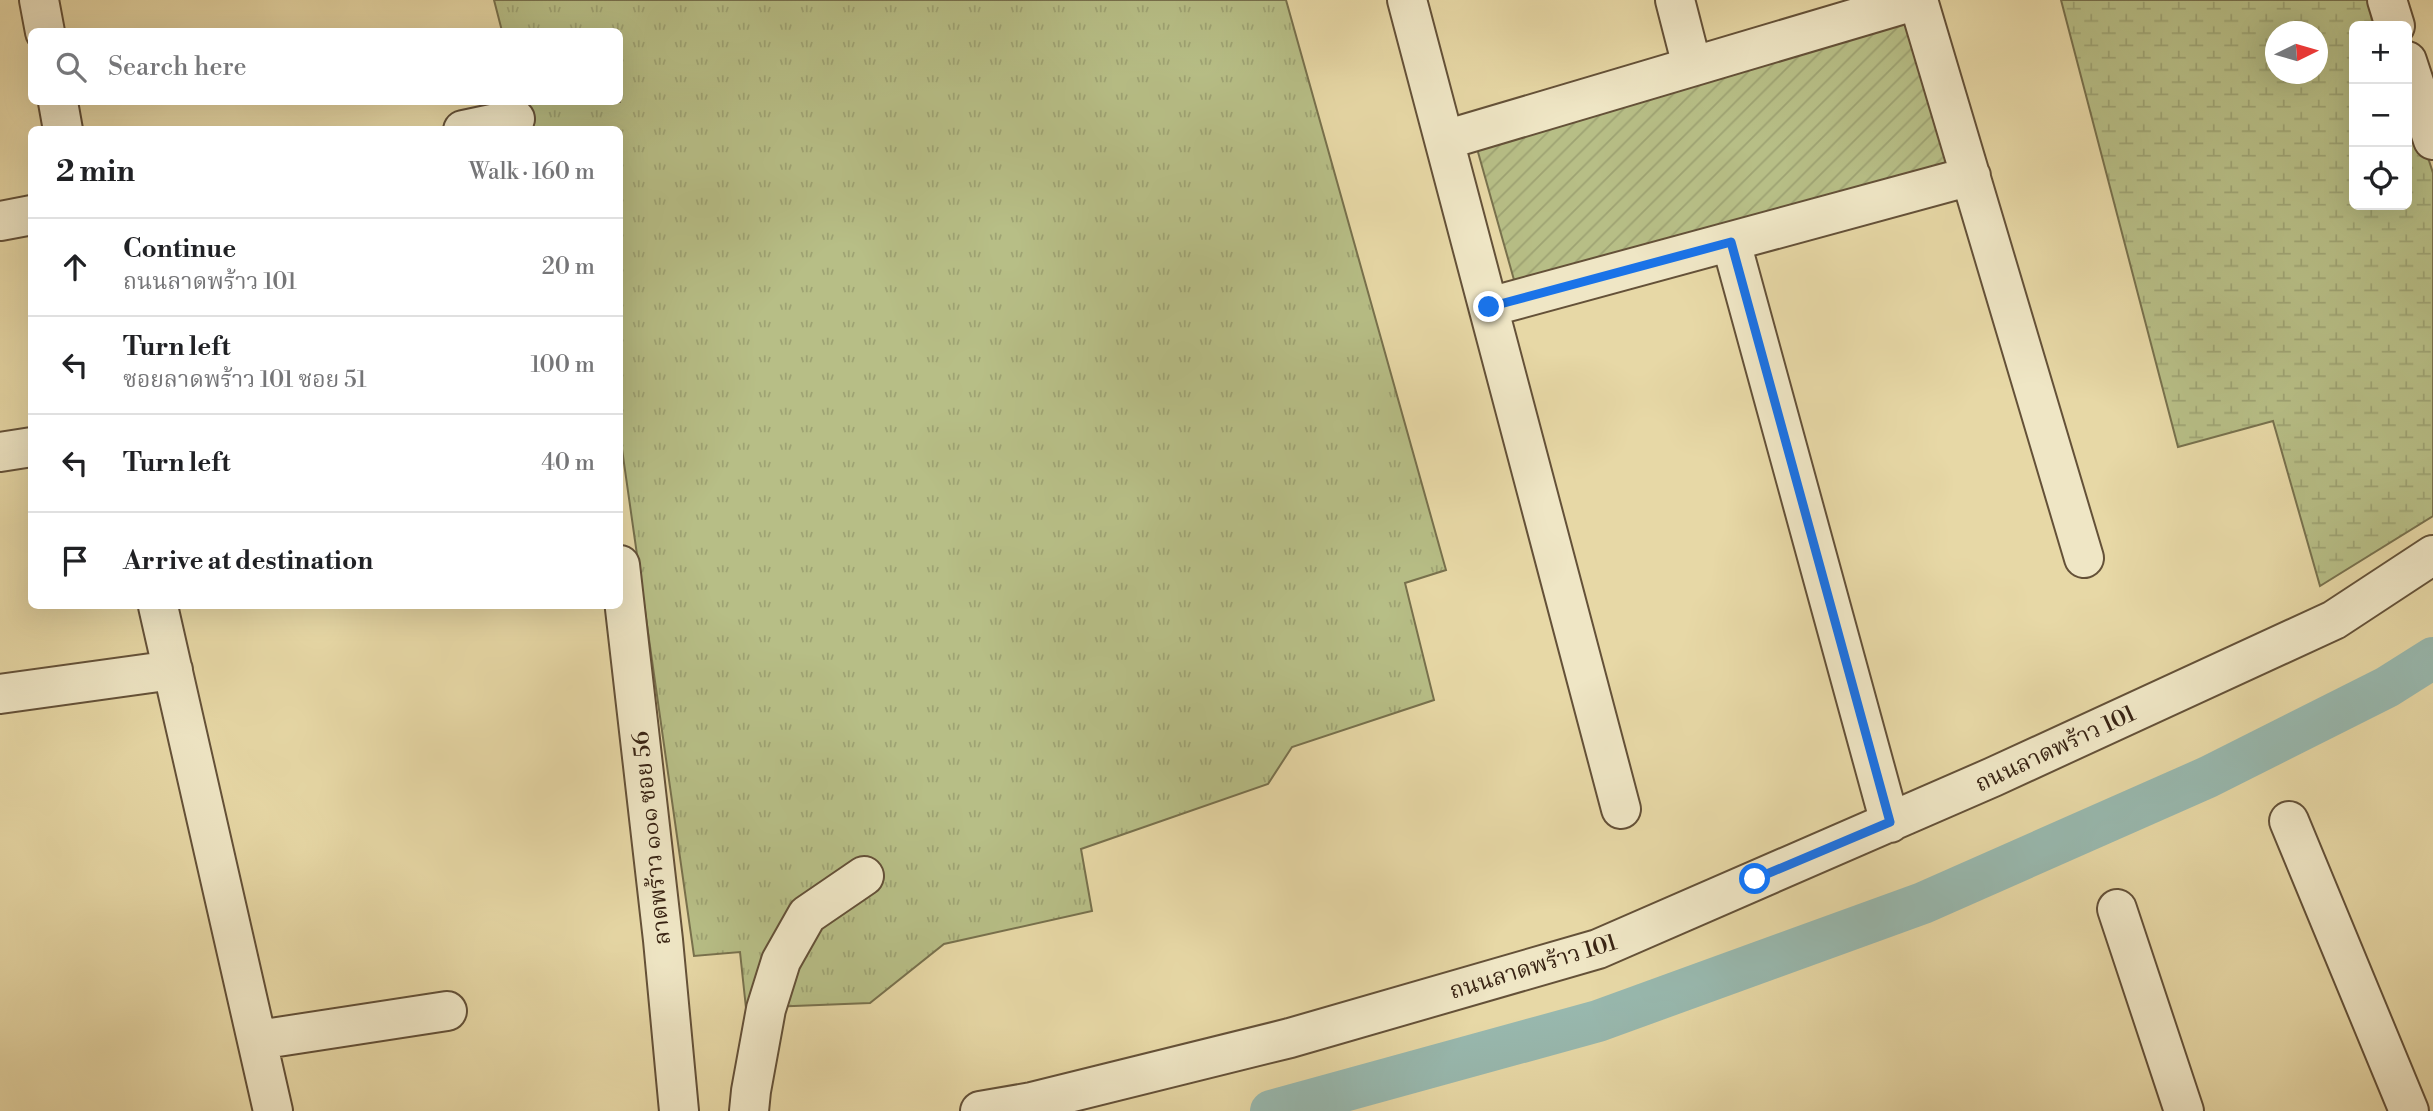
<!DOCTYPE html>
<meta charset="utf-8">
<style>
:root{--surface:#fff;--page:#f6f6f6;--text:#202124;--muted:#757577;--line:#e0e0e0}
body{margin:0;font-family:"Libre Bodoni","Noto Serif Thai",serif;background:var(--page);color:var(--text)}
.controls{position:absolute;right:21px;top:21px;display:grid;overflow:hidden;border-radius:10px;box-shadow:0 7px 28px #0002}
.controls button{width:63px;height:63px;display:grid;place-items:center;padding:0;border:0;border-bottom:2px solid var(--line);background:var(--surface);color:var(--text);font:35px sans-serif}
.compass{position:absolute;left:2265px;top:21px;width:63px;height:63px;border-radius:50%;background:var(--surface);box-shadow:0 7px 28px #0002;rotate:85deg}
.stop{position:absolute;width:21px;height:21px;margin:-16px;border:5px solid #1a73e8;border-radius:50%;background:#fff}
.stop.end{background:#1a73e8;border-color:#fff;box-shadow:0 2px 7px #0008}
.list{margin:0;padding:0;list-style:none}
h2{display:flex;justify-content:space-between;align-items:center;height:91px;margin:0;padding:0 28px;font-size:30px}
h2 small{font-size:23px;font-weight:400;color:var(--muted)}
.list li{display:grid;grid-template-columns:46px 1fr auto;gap:21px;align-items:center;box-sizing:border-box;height:98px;padding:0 28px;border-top:2px solid var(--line)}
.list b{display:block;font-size:26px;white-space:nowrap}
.list p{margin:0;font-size:23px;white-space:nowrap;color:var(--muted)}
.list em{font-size:23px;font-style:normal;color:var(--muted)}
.icon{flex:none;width:38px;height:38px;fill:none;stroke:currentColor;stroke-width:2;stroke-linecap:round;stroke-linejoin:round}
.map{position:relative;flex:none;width:2433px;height:1111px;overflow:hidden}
.search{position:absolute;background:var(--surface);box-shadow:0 7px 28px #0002;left:28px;top:28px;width:595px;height:77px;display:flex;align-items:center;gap:18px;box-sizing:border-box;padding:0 24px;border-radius:10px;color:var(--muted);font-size:26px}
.panel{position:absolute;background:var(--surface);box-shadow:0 7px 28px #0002;left:28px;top:126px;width:595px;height:483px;border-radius:10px}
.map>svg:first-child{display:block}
.grass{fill:url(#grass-tufts);stroke:#78714d;stroke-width:2}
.wetland{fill:url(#wetland-marsh);stroke:#78714d;stroke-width:2;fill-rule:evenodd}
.garden{fill:url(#garden-furrows);stroke:#78714d;stroke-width:2}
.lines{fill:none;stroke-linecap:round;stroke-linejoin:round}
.canal{stroke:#98b8ae;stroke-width:42}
.minor-casing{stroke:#645138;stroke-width:42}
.minor{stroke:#efe6c5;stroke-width:38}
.route{stroke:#1a73e8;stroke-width:9}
.labels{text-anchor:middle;stroke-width:6;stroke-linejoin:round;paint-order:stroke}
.street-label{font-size:23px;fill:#392414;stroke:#efe6c5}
</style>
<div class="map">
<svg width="2433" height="1111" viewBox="0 0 2433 1111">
<defs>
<pattern id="grass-tufts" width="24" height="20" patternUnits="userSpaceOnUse" patternTransform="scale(1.75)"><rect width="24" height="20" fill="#b7be86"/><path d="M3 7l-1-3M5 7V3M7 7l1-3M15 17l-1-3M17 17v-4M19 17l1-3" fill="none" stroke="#9ea373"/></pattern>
<pattern id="wetland-marsh" width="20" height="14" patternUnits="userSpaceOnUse" patternTransform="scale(1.75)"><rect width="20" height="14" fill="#b7be86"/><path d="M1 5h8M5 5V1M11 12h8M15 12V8" fill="none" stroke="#9ea373"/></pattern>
<pattern id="garden-furrows" width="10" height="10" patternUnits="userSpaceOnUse" patternTransform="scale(1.75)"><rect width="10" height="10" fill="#b7be86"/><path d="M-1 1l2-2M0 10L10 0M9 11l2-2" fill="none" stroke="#9ea373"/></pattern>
</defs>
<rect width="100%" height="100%" fill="#e7d8a6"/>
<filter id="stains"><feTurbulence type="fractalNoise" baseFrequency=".00286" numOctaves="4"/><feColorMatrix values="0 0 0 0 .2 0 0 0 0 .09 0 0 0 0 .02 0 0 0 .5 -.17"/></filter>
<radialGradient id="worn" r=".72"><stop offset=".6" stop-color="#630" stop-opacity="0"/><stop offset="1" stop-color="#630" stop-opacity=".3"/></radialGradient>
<path class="grass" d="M494 0H1286L1446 570 1405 583 1434 700 1292 747 1268 784 1081 849 1092 911 944 944 870 1003 746 1008 740 952 694 956 620 435V130L527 129 520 102H620V32L502 31Z"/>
<path class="wetland" d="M2061 0H2376L2385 26H2354V205H2407V93L2433 173V516L2320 586 2273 421 2178 447ZM2276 32H2318V74H2276Z"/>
<path class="garden" d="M1911 21 1952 163 1516 287 1476 145Z"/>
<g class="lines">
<path class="canal" d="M1271 1111 1598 1021 1923 903 2208 777 2387 687 2433 658"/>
<g class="minor-casing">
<path id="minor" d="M39 0 45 32
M1407 0 1621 809
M1675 0 1692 66
M1918 0 2084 558
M2387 0 2395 26
M2407 61 2433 140
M58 102 63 130
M463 130 515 119
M1445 140 1917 0
M0 221 32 215
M1731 242 1890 823
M1489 307 1971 176
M0 452 32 447
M620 565 663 940 679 1111
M158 606 273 1111
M0 694 173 670
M2289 821 2409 1111
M2117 909 2184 1111
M258 1040 447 1011
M749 1111 751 1091 766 1009 781 961 807 915 864 876
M980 1111 1032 1102 1290 1038 1598 949 1993 777 2334 620 2433 555"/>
</g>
<use href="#minor" class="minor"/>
</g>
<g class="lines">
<path class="route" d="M1489 307 1731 242 1890 822 1755 879"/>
</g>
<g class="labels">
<g class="street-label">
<text transform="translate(2055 748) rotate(-25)" y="8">ถนนลาดพร้าว 101</text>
<text transform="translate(651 838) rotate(-96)" y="8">ลาดพร้าว ๑๐๑ ซอย 56</text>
<text transform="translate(1533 966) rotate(-17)" y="8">ถนนลาดพร้าว 101</text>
</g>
</g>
<rect width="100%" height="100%" filter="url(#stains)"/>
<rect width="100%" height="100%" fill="url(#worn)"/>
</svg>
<div class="controls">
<button>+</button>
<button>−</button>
<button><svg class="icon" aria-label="locate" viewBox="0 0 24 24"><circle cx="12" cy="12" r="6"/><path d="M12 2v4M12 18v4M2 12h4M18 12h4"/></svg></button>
</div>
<svg class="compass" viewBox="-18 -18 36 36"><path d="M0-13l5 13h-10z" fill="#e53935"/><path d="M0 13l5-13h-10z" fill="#757577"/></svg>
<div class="stop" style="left:1755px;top:879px"></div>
<div class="stop end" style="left:1489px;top:307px"></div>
<div class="search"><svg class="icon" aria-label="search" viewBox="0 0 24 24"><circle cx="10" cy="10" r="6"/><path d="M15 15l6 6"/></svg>Search here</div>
<section class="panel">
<h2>2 min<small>Walk · 160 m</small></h2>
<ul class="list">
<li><svg class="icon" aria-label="ahead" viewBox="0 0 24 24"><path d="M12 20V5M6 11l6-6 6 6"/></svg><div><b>Continue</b><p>ถนนลาดพร้าว 101</p></div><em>20 m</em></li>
<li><svg class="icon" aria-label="left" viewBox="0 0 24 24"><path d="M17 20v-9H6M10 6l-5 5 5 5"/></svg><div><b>Turn left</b><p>ซอยลาดพร้าว 101 ซอย 51</p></div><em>100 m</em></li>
<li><svg class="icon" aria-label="left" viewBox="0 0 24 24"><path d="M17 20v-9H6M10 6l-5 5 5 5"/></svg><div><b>Turn left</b></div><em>40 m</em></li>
<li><svg class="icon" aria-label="arrive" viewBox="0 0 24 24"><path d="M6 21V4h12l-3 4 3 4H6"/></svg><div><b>Arrive at destination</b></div></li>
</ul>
</section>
</div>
